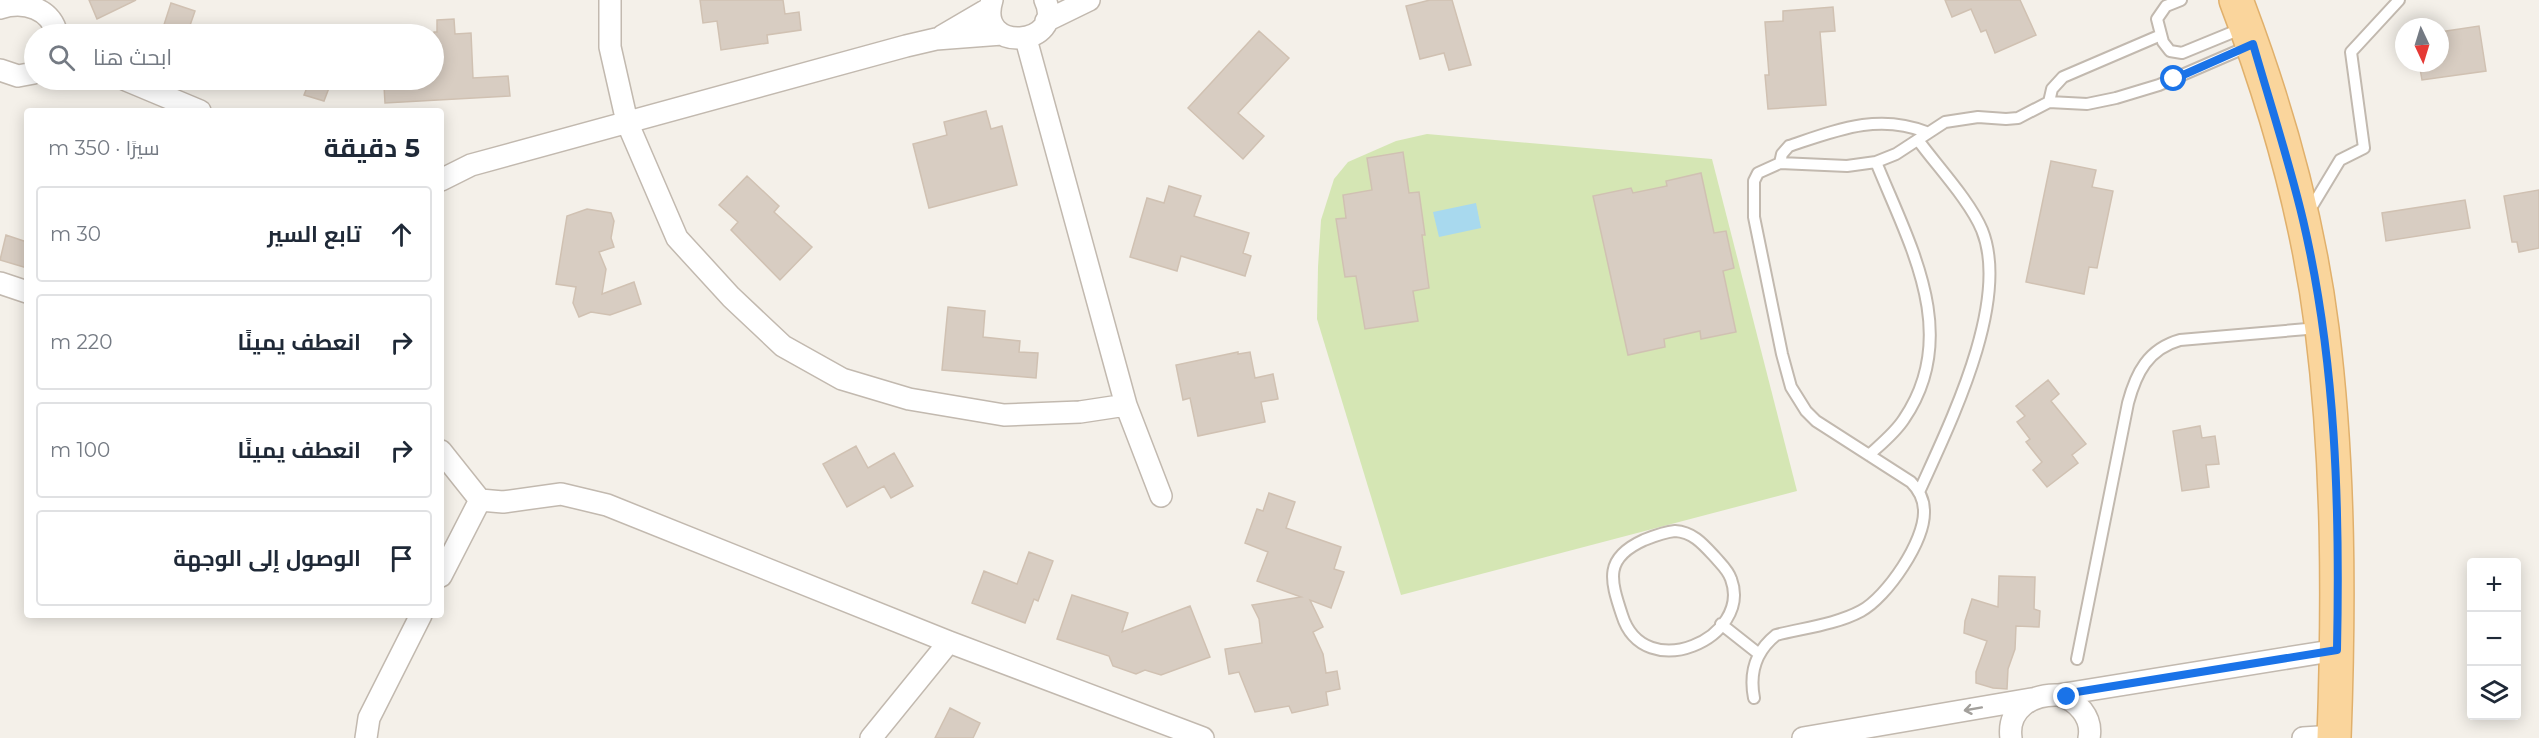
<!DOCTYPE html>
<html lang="ar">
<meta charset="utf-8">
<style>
:root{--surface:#fff;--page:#f2f2f3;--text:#1f2937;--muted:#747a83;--line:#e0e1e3}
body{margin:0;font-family:Montserrat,Cairo,sans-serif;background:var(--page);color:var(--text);direction:rtl}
.controls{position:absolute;right:18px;bottom:18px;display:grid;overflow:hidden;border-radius:6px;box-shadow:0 3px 15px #0003}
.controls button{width:54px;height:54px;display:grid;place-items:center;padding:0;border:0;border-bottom:2px solid var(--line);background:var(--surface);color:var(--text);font:30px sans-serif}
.compass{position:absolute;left:2395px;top:18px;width:54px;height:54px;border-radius:50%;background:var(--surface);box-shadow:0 3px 15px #0003;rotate:176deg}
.stop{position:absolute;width:18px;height:18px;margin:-14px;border:4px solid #1a73e8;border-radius:50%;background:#fff}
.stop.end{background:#1a73e8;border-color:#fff;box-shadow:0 2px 6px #0008}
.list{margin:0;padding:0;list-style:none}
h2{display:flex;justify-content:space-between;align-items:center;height:78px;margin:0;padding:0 24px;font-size:26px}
h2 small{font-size:20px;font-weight:400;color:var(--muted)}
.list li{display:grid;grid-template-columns:39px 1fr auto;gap:18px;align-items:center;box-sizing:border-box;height:96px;margin:0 12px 12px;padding:0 12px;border:2px solid var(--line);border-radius:6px}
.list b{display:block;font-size:22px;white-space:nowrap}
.list em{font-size:20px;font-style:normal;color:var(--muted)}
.icon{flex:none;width:33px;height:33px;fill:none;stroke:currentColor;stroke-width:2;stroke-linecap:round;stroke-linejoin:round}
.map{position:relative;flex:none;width:2539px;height:738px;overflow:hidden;direction:ltr}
.search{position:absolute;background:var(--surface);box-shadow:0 3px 15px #0003;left:24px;top:24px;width:420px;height:66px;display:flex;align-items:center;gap:15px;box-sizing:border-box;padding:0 21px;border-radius:33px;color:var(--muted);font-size:22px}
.panel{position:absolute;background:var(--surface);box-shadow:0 3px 15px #0003;left:24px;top:108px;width:420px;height:510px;border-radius:6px;direction:rtl}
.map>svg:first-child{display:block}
.green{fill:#d5e6b4}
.water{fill:#a8d9ee}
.building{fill:#d8cdc2;stroke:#d0c1b2;stroke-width:1.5}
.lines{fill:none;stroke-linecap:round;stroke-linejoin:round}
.lane-casing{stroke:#c2b9af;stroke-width:14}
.street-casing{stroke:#c2b9af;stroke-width:24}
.primary-casing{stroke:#e0b06c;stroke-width:36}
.lane{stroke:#fff;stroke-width:10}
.street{stroke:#fff;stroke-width:21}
.primary{stroke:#fad59c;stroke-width:33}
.oneway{stroke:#a3a09c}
.route{stroke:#1a73e8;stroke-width:8}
</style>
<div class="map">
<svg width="2539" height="738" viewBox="0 0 2539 738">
<rect width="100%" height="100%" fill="#f4f0e9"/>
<path class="green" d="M1427 134 1712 159 1797 491 1401 595 1317 319 1318 267 1321 220 1334 179 1348 162 1396 141Z"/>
<path class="water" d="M1476 203 1481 228 1439 237 1433 212Z"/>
<path class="building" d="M89 0H136L97 19Z
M700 0H783L785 14 799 12 801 30 767 35 768 43 721 50 717 21 703 23Z
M1430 0H1452L1471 65 1449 70 1444 53 1420 59 1406 6Z
M1945 0H2020L2036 35 1995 53 1986 30 1981 32 1971 9 1952 17Z
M171 3 195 11 187 34H161Z
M1833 7 1835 31 1820 32 1826 105 1768 109 1765 75H1769L1765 22 1783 21V11Z
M454 19 455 34 471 33 473 78 508 76 510 96 385 103 384 86 396 85 395 80H434V32H437V20Z
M2479 26 2486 71 2422 80 2419 63H2440V32Z
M1259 31 1289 58 1238 113 1264 136 1243 159 1188 108Z
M310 80H332L324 101 304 95Z
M986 111 991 129 1002 126 1017 185 929 208 913 144 947 135 944 122Z
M1403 152 1409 193 1419 192 1425 235H1422L1429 288 1413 291 1418 321 1365 329 1356 276 1345 277 1336 219 1346 218 1343 195 1372 190 1367 158Z
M2051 161 2096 170 2092 187 2113 191 2097 268 2089 267 2084 294 2026 282Z
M1701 173 1714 233 1726 231 1734 268 1723 271 1736 332 1701 339 1700 331 1664 339 1665 347 1628 355 1593 196 1631 188 1633 193 1667 186 1666 181Z
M747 176 779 206 774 212 812 247 780 280 731 230 738 222 719 205Z
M1169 186 1201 196 1194 216 1249 233 1243 253 1251 256 1245 276 1181 256 1177 271 1130 257 1147 198 1164 203Z
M2539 190V248L2519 252 2517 242H2512L2504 196Z
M2465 200 2470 228 2386 241 2382 213Z
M587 209 611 213 614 221 611 238 614 247 599 252 606 269 602 294 634 282 641 304 610 315 591 312 579 317 573 303 576 287 556 284 567 216Z
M6 235 27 242V268L0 260Z
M948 307 985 311 983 337 1020 341 1019 352 1038 353 1036 378 942 370Z
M1238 352V354L1250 352 1255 378 1273 374 1278 399 1261 402 1265 422 1198 436 1190 398 1183 400 1176 365Z
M2048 380 2059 394 2051 401 2086 444 2072 455 2078 463 2047 487 2033 470 2042 462 2026 442 2030 439 2017 422 2025 416 2016 406Z
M2200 426 2202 438 2215 436 2219 464 2206 465 2209 487 2182 491 2173 431Z
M856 446 868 468 894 453 913 486 891 498 884 486 847 507 823 464Z
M1269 493 1295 502 1286 528 1341 547 1334 569 1344 572 1331 608 1310 600 1323 627 1313 632 1323 654 1326 673 1337 671 1340 689 1326 692 1328 705 1292 713 1289 706 1255 712 1239 672 1229 674 1225 649 1262 643 1259 619 1252 605 1301 597 1257 581 1268 552 1245 543 1257 509 1263 511Z
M1029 552 1053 561 1038 601 1034 599 1025 623 972 603 984 571 1017 584Z
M1999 576 2035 577 2034 609 2040 611 2039 627 2016 626 2015 649 2008 669 2007 689 1993 688 1976 683V672L1987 641 1964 633 1965 621 1972 599 1998 607Z
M1072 595 1128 613 1122 632 1190 606 1210 657 1161 675 1145 670 1136 674 1113 666 1109 656 1057 639Z
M950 708 980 723 973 738H935Z"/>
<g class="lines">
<g class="lane-casing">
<path id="lane" d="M2181 0 2166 6 2157 19 2163 42 2170 51 2182 53 2243 28
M2049 102 2052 89 2063 77 2161 35
M1918 140C1937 166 1970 201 1982 230 2011 302 1949 425 1919 492
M1780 163 1782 154 1789 146C1837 130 1878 113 1926 132
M2308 213 2340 160 2364 148 2351 52 2399 0
M1869 455C1881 444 1895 433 1904 419 1962 334 1909 244 1876 162
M1675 531C1693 532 1703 544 1715 557 1721 564 1728 570 1731 579 1753 638 1644 686 1622 615 1610 579 1604 558 1644 540 1654 536 1664 532 1675 531Z
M1721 624 1759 654
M2077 659 2128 403C2136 373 2148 349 2180 340L2319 328
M1754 698C1749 672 1756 651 1776 635 1804 628 1837 624 1861 611 1887 597 1925 541 1924 511 1924 500 1919 490 1911 482L1816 421 1806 411 1791 387 1782 354 1754 217V181L1758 173 1780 163 1847 166 1876 162 1896 154 1945 122 1978 117 2006 119 2018 118 2049 102 2087 104 2116 98 2159 85 2249 46"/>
</g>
<g class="street-casing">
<path id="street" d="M610 0V47L627 122 677 238 731 297 783 346 842 379 909 399 1004 415 1080 412 1126 405
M992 0C975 55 1067 46 1045 0
M0 8C25 0 51 9 57 34
M1046 21 1089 0
M942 36 990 8
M1026 39 1126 405 1161 496
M0 70 18 76 34 73
M126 80 200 111
M441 180 471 165 906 46 936 39 1002 34
M0 283 27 292
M441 451 480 500 503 502 561 494 607 505 949 642 1203 738
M441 576 480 500
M2058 695C2077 700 2093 717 2089 738
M366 738 369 718 421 615
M871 738 949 642
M1803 738 2031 699
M2011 738C2007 709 2032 694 2058 695L2337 650
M2303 738 2335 736"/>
</g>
<g class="primary-casing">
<path id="primary" d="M2236 0C2276 105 2308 218 2322 329 2339 465 2339 602 2334 738"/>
</g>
<use href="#lane" class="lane"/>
<use href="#street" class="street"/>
<use href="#primary" class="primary"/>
</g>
<defs><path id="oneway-shaft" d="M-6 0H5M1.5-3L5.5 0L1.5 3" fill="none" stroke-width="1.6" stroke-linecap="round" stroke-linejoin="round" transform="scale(1.5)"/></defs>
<use class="oneway" href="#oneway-shaft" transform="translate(1973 709) rotate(170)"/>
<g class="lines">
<path class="route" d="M2067 697 2058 695 2337 650C2340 507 2336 360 2303 220 2289 161 2270 103 2253 44L2174 79"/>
</g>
</svg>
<div class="controls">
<button>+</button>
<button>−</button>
<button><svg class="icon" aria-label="layers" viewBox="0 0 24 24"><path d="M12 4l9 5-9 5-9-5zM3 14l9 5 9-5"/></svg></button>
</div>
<svg class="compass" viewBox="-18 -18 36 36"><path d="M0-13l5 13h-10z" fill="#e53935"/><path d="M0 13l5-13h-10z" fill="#747a83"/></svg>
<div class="stop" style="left:2174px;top:79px"></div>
<div class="stop end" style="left:2067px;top:697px"></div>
<div class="search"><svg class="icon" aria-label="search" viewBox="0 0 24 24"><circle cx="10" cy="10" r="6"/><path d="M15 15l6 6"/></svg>ابحث هنا</div>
<section class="panel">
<h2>5 دقيقة<small>سيرًا · 350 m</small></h2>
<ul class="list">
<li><svg class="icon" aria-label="ahead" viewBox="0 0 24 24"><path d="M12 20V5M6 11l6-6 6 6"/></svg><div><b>تابع السير</b></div><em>30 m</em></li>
<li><svg class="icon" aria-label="right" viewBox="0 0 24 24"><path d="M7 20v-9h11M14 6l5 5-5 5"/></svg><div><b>انعطف يمينًا</b></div><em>220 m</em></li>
<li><svg class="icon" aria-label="right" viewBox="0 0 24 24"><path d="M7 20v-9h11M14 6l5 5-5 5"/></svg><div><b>انعطف يمينًا</b></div><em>100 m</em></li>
<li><svg class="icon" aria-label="arrive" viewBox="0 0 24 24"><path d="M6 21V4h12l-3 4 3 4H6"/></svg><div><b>الوصول إلى الوجهة</b></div></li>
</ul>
</section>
</div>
